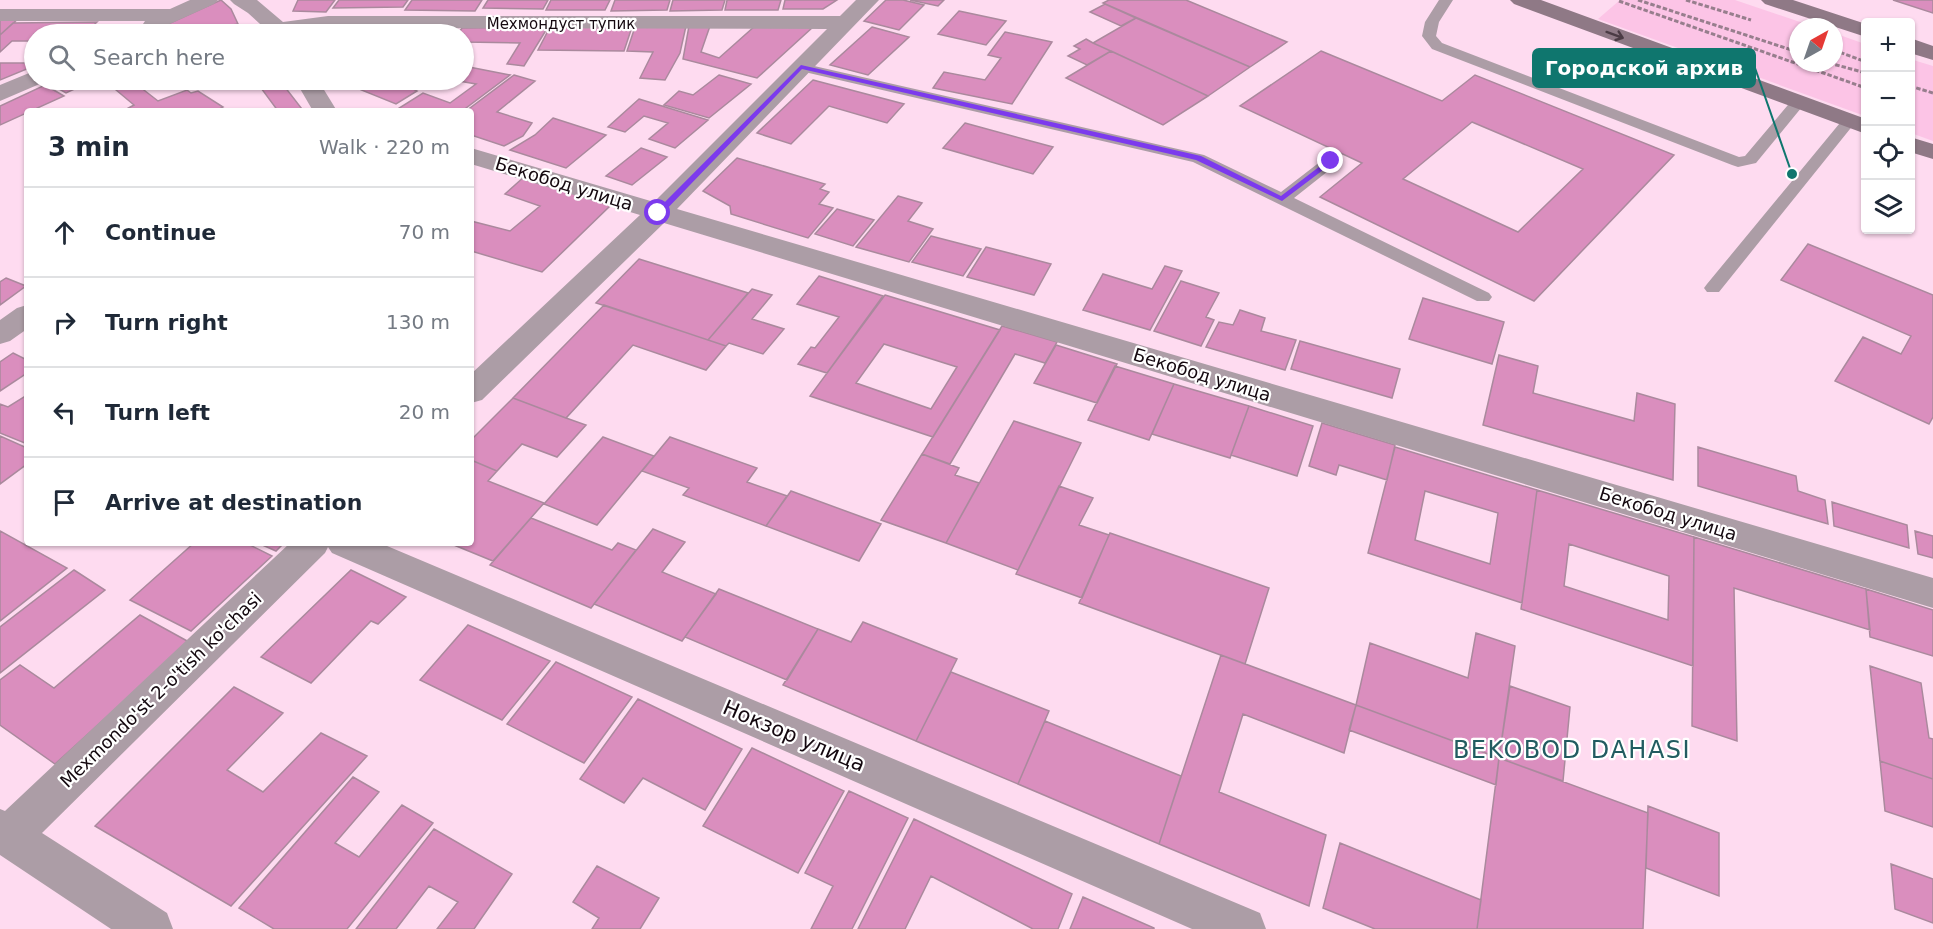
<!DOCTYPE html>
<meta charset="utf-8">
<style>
:root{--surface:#fff;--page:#f2f2f3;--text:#1f2937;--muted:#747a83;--line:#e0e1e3}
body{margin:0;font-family:"DejaVu Sans",sans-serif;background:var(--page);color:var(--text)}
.controls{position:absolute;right:18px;top:18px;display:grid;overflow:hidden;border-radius:6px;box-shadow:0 2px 4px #0004}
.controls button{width:54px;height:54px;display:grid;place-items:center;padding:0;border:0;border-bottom:2px solid var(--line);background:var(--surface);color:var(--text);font:30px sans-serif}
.compass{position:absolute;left:1789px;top:18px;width:54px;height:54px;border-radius:50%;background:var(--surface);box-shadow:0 2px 4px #0004;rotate:40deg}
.stop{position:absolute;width:18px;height:18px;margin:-14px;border:4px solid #7c3aed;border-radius:50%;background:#fff}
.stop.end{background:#7c3aed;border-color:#fff;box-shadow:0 2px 6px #0008}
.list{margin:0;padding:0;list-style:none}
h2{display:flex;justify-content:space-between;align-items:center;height:78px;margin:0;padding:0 24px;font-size:26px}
h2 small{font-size:20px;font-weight:400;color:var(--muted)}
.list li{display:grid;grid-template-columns:39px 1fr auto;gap:18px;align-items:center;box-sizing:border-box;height:90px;padding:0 24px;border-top:2px solid var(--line)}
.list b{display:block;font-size:22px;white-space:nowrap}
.list em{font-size:20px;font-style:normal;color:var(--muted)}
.icon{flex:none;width:33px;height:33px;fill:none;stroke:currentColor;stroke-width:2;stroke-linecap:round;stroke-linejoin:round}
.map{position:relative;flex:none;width:1933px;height:929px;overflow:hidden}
.search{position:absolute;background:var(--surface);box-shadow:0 2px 4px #0004;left:24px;top:24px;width:450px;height:66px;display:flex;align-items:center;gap:15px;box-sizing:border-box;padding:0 21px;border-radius:33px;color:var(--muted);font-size:22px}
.panel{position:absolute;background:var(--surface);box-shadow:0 2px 4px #0004;left:24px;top:108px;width:450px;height:438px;border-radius:6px}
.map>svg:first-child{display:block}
.green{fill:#fcc4e6}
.building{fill:#da8ebe;stroke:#aa899d;stroke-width:1.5;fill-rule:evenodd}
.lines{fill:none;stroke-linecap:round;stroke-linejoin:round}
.path{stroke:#977e8d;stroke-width:3;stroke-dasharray:4.5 2;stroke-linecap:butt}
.lane{fill:#ac9da6;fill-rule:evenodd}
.street{fill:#ac9da6;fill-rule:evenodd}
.secondary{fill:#8f7986;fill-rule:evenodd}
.oneway{stroke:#4b3b45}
.route{fill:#7c3aed}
.labels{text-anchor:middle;stroke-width:4.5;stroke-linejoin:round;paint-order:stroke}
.far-street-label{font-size:15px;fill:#14080f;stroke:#fff}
.street-label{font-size:18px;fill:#14080f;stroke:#fff}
.near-street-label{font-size:21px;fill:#14080f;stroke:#fff}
.near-neighbourhood-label{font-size:24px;letter-spacing:1.5px;fill:#225c61;stroke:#fff}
.leader{fill:none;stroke:#0f766e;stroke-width:2}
.callout-dot{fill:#0f766e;stroke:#fff;stroke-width:2}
.callout{fill:#0f766e;stroke:#0f766e;stroke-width:2}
.callout-label{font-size:20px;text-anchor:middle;font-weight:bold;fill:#fff}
</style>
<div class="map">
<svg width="1933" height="929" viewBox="0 0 1933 929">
<rect width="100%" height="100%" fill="#fedbf0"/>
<path class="green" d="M1620 0H1735L1815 27H1798V63H1834V33L1865 44V116L1598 19Z
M1910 59 1933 66V141L1911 133Z"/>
<path class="building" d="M221 0 231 9 238 24 211 29 209 25 188 34H168L157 29Z
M298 0H335L326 12 293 11Z
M339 0H408L403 7 333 8Z
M412 0H482L475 11 405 10Z
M488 0H548L543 9 483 8Z
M551 0H610L605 10H546Z
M615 0H670L667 10 611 11Z
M673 0H725L722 10 670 11Z
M727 0H781L778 10H725Z
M785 0H837L823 9H783Z
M886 0H903L924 5 899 30 864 21Z
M910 0H944L938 6Z
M1109 0H1186L1287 42 1250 67 1103 3Z
M1893 0H1933V13Z
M1105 4 1136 18 1121 26 1090 12Z
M959 11 1006 21 986 45 938 34Z
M0 17H20L0 35Z
M1136 18 1250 67 1208 96 1093 43Z
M97 22 84 34H34V41H12L0 52V35L13 23Z
M686 26 680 53 665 80 640 78 653 52 627 51 635 27Z
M689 26H710L701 52 719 58 755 26 813 27 757 78 683 59Z
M548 27 524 66 507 64 520 43 464 42V34H458L462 28Z
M550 27H632L624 51 538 50Z
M872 27 909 37 868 75 830 65Z
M344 28H456L450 34H338Z
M1005 32 1052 42 1012 104 933 88 944 72 985 80 1001 58 988 55Z
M1086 39 1093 43 1111 51 1087 65 1068 56 1080 49 1074 46Z
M1111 51 1208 96 1163 125 1066 78Z
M1321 51 1442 101 1475 75 1674 155 1534 301 1320 197 1362 163 1240 106ZM1472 122 1583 169 1518 232 1403 179Z
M0 63H34V66L0 80Z
M464 66 510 75 462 111 396 110 423 93 450 103 476 84 453 80H464Z
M514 75 535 81 497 112 532 123 523 136 504 146 471 135V111H466Z
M719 75 751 84 709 118 664 105 679 91 693 95Z
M56 80H94L66 93 48 83Z
M120 80H131L158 101 187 90 191 93 198 91 223 107 216 111H123L134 105 109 84Z
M232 80H279L281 82 261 88 256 81 237 87Z
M358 80H425L411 88 417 91 396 104 349 85Z
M813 80 904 104 887 123 829 106 791 144 757 133Z
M281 82 302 109 278 111 261 88Z
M45 85 64 96 0 125V106Z
M639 99 708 120 675 148 649 139 668 123 644 116 625 132 608 127Z
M553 118 606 135 566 168 510 150 535 135Z
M965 123 1053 147 1033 174 943 148Z
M641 148 667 157 632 185 606 176Z
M737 158 825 184 820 189 829 192 819 204 833 208 808 238 731 214 730 206 703 191Z
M525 176 613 203 542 272 471 251V221L510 231 540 206 505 194Z
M898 196 922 203 908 221 933 229 909 262 856 247Z
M837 209 874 220 853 246 815 234Z
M931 236 981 249 963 276 912 262Z
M1808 244 1933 295V417L1929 424 1835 381 1863 337 1901 354 1911 336 1781 280Z
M986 247 1051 264 1034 295 967 277Z
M639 259 748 293 708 340 596 303Z
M1165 266 1182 271 1150 330 1083 310 1103 274 1152 289Z
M819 276 883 296 827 373 798 364 811 347 815 348 839 317 797 304Z
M6 278 26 286 0 305V282Z
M1181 281 1219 293 1206 317 1214 320 1201 346 1154 331Z
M752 289 772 295 752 319 784 329 763 354 729 343 726 346 708 340Z
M885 295 1000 330 933 437 810 396ZM884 344 957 367 931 409 856 383Z
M1423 298 1504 322 1492 364 1409 339Z
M604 305 726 346 706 370 633 345 566 418 513 398Z
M1240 310 1265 318 1261 331 1296 340 1285 370 1206 347 1219 322 1233 325Z
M1002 326 1057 342 1045 363 1015 354 950 464 922 454Z
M1300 341 1400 369 1392 398 1291 369Z
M1056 345 1117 364 1097 403 1034 383Z
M13 353 27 360V373L0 391V362Z
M1499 355 1538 366 1533 393 1634 421 1637 393 1675 404 1673 480 1483 425Z
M1115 366 1174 384 1149 440 1088 420Z
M1174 384 1249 406 1230 458 1152 434Z
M27 395V444L0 433V404L8 407Z
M513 398 566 418 586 425 557 457 522 444 497 471 471 460V440Z
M1249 406 1313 426 1297 476 1231 455Z
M1014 421 1081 443 1018 570 946 543Z
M1322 423 1395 445 1387 480 1339 465 1336 475 1309 466Z
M0 436 27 448V464L0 484Z
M603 437 654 456 597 525 544 504Z
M670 437 757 468 747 482 787 496 766 526 683 495 689 488 642 471Z
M1395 447 1537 490 1522 603 1368 553ZM1425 491 1498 513 1490 564 1415 540Z
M1698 447 1796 476 1798 491 1825 500 1828 524 1698 486Z
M922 454 959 468 955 475 979 483 946 543 881 520Z
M471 460 497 471 488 481 544 503 493 561 449 543H471Z
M1059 486 1093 498 1079 525 1109 535 1082 598 1016 574Z
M1537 490 1694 537 1693 666 1521 609ZM1569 544 1669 576 1668 620 1564 586Z
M791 491 881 524 859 561 766 526Z
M1832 502 1907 525 1909 548 1834 526Z
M531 518 612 550 618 543 636 550 591 608 490 565Z
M653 529 685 542 662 572 716 594 682 641 594 604Z
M0 531 67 568 0 621Z
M1915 531 1933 536V558L1918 554Z
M1110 533 1269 588 1245 664 1079 603Z
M1694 537 1866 589 1870 630 1734 588 1737 741 1692 726Z
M194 543H246L272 556 191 631 130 600Z
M258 543H284L276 551Z
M74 570 105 590 0 673V627Z
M351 570 406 597 378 624 371 621 311 683 261 657Z
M719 589 818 629 787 680 685 637Z
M1866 589 1933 610V656L1870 637Z
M140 615 189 642 55 764 0 725V680L20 665 54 688Z
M863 622 957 659 916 741 783 685 818 629 851 642Z
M468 625 550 661 502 720 420 680Z
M1476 633 1515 646 1499 758 1356 705 1370 643 1468 678Z
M1221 655 1356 705 1344 753 1243 714 1219 792 1326 835 1309 906 1159 844Z
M556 662 632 697 584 763 507 724Z
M1870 666 1921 683 1929 738 1933 739V779L1880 761Z
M951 672 1049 711 1018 784 916 741Z
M1510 686 1570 707 1563 781 1499 758Z
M234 687 283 713 227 770 263 792 321 733 367 756 231 906 95 826Z
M638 699 742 749 705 810 643 778 624 803 580 779Z
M1356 705 1499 758 1496 785 1349 730Z
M1045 721 1181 776 1159 844 1018 784Z
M752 748 844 791 798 873 703 826Z
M1499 758 1648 813 1643 929H1477Z
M1880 761 1933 779V827L1885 811Z
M353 777 379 792 335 843 359 857 402 805 433 823 347 929H274L239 908Z
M849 791 908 818 852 929H811L833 886 805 873Z
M1648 806 1719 833V896L1646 868Z
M914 819 1072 894 1058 929H1033L931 876 905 929H858Z
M434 829 512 874 474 929H437L458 902 429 886 396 929H356Z
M1340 843 1481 900 1477 929H1375L1323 908Z
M1891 864 1933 879V923L1895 909Z
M597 866 659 898 640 929H592L599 918 573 902Z
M1083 897 1154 928V929H1070Z"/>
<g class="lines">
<path class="path" d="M1638 0 1798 52
M1686 0 1751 20
M1619 1 1866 88
M1834 50 1866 62
M1829 63 1866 73
M1910 86 1933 93"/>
<path class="lane" d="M1439 0H1453L1439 22 1436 36 1442 43 1739 157 1745 156 1793 99H1803L1806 102 1756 163 1738 167 1732 165 1432 49 1422 36 1425 22Z
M801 63 1204 155 1281 192 1325 158H1337L1339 161 1337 164 1294 198 1489 293 1492 297 1489 301H1477L1193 162 796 70 794 67 796 64Z
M1849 116 1857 121 1854 124 1719 292H1707L1704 288 1707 284 1844 118Z"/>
<path class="street" d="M190 0H218L214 4 154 31 146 29 143 24 145 21H0V9H170Z
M230 0H257L283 22 328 16H840L856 0H879L677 209 1933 578V608L664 223 482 400 471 403V374L640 215 471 164V148L654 202 827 29 328 28 294 34H271L248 13 234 4Z
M34 71V80H44L42 83 0 101V85Z
M295 80H318L337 111H313Z
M27 305V329L10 341 0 344V320L17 308Z
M290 543H380L1260 913 1266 929H1192L332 553 328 547 325 553 42 833 167 913 173 929H111L0 855V809L5 811Z"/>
<path class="secondary" d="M1510 0H1541L1866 119V134L1514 4Z
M1761 0H1793L1866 24V37L1765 4Z
M1910 38 1933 46V60L1910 53Z
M1910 137 1933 144V159L1910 152Z"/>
</g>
<defs><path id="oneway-shaft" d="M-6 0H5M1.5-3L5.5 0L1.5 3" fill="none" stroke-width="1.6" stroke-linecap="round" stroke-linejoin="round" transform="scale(1.5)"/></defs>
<use class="oneway" href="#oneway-shaft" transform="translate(1615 35) rotate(20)"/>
<path class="route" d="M801 65 1201 156 1281 196 1328 160 1335 161 1282 201 1196 160 802 69 661 215H655V212Z"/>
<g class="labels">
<g class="far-street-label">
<text x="561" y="29">Мехмондуст тупик</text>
</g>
<g class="street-label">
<text transform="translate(564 184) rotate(17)" y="6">Бекобод улица</text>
<text transform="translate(1202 375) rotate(17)" y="6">Бекобод улица</text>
<text transform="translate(1668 514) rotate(17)" y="6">Бекобод улица</text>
<text transform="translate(161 690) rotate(-44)" y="6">Mexmondo'st 2-o'tish ko'chasi</text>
</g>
<g class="near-street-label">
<text transform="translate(794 736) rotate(23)" y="7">Нокзор улица</text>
</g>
<g class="near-neighbourhood-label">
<text x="1572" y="758">BEKOBOD DAHASI</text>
</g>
</g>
<path class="leader" d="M1792 174L1755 68"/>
<circle class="callout-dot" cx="1792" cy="174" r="6"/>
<rect class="callout" x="1533" y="49" width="222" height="38" rx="6"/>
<g class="callout-label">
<text x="1644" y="75">Городской архив</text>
</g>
</svg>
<div class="controls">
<button>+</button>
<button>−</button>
<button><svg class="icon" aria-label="locate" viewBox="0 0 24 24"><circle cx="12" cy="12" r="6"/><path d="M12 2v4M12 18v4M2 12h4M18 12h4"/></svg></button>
<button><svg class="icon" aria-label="layers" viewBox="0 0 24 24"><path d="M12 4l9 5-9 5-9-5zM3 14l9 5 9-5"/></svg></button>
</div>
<svg class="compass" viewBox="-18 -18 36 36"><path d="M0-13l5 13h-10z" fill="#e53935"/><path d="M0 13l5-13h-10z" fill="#747a83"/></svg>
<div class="stop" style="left:658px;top:213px"></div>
<div class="stop end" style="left:1331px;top:161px"></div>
<div class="search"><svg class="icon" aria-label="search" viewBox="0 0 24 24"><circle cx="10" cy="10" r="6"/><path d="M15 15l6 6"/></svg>Search here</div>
<section class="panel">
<h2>3 min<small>Walk · 220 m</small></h2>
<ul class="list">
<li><svg class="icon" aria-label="ahead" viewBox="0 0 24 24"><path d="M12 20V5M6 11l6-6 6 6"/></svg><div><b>Continue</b></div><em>70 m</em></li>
<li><svg class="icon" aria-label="right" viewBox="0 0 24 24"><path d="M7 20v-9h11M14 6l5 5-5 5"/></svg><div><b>Turn right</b></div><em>130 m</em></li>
<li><svg class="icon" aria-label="left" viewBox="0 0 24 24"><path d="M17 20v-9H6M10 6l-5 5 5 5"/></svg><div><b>Turn left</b></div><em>20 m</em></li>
<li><svg class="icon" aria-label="arrive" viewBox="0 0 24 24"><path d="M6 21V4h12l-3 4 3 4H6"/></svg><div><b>Arrive at destination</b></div></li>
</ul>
</section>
</div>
